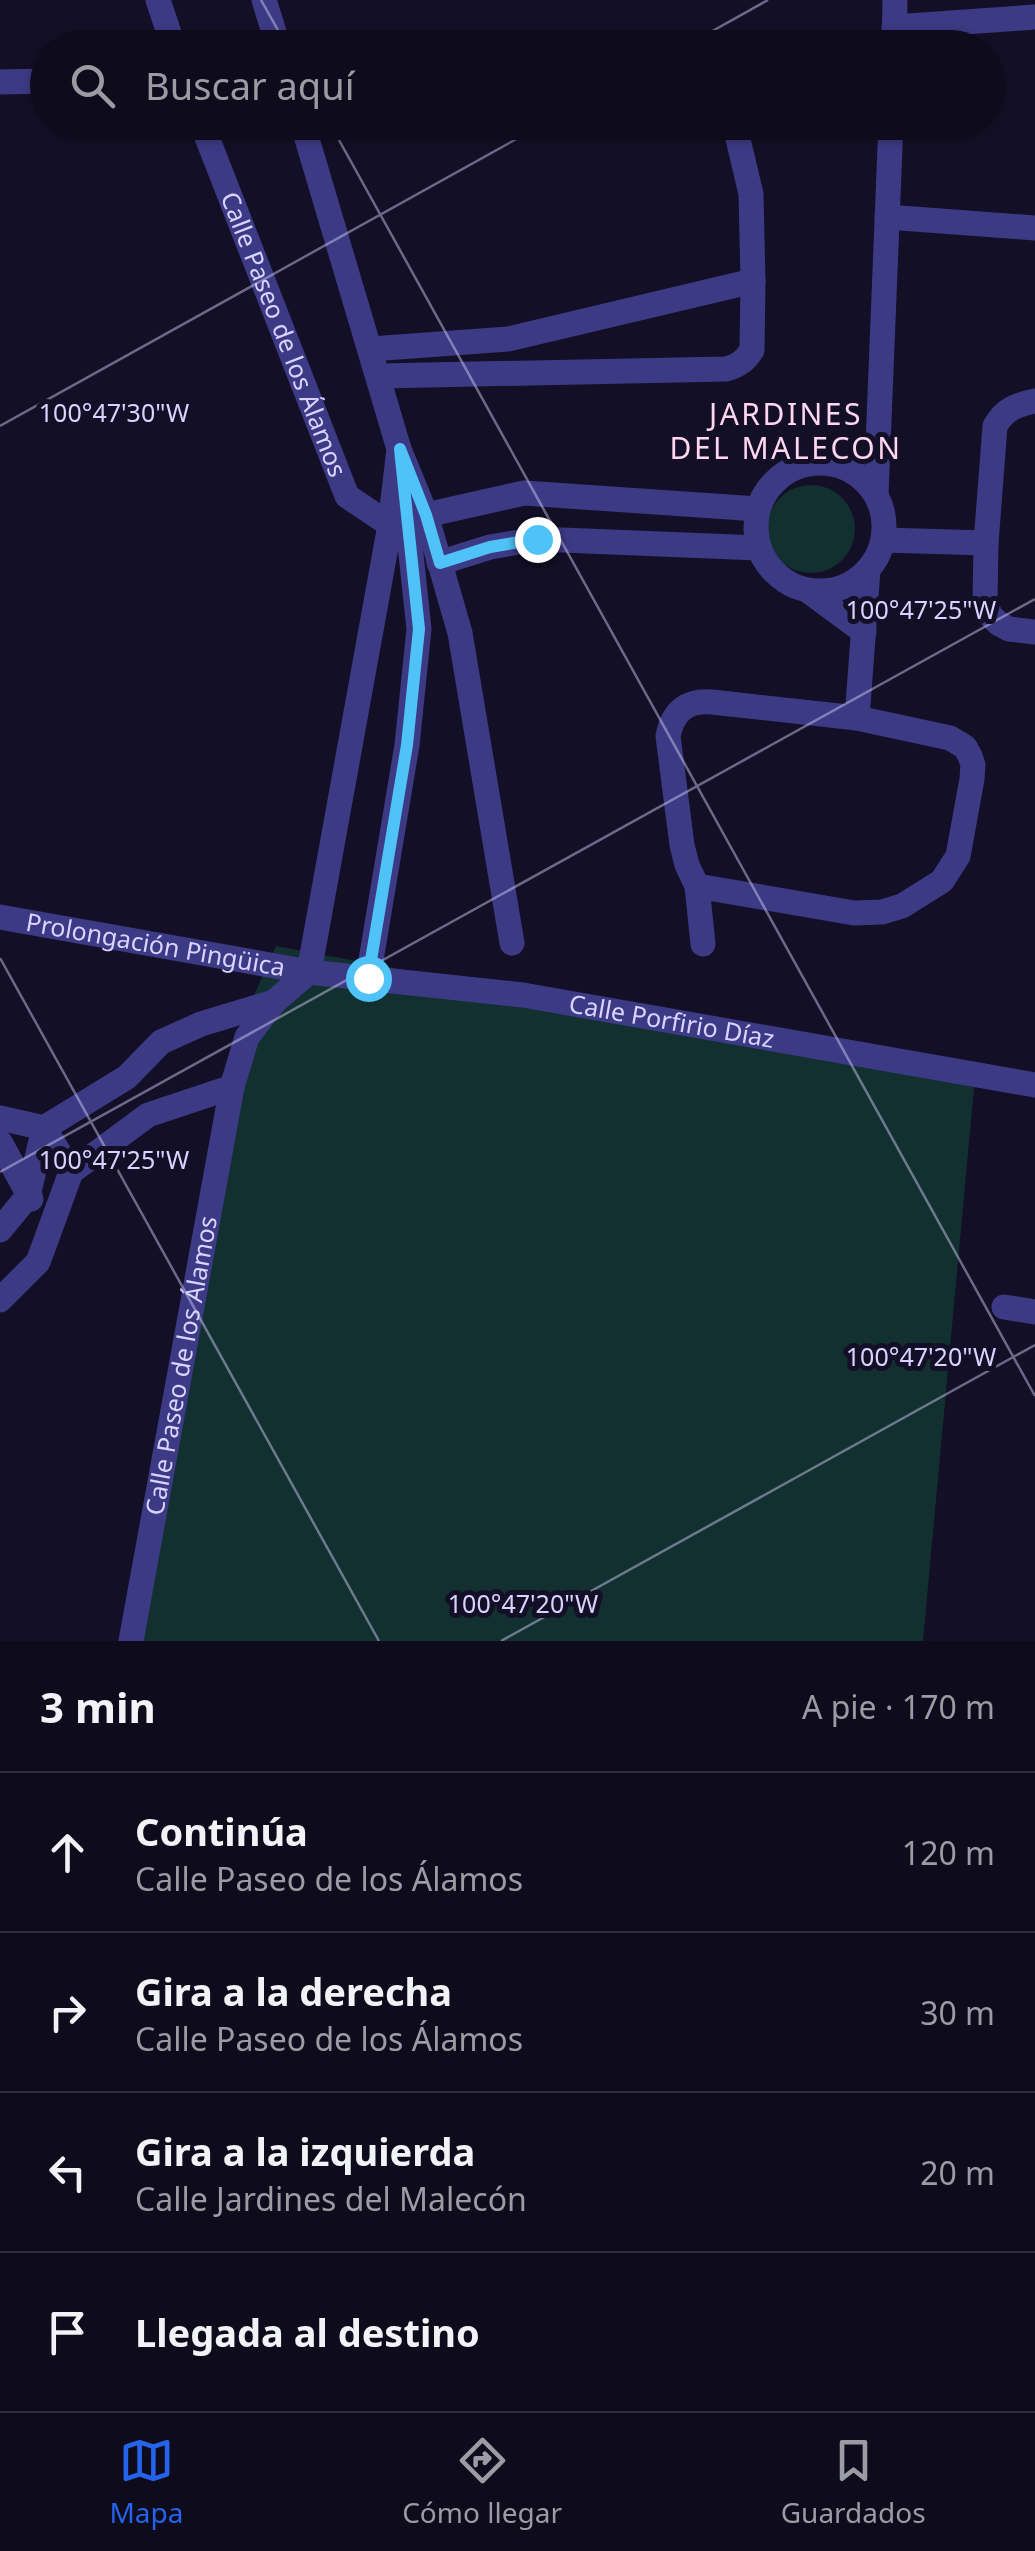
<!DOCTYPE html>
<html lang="es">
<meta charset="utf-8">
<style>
:root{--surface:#0e0b1c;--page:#1c1929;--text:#f1f3f6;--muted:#9b9ba3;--line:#2e2b3b;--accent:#2563eb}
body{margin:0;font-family:"Noto Sans",sans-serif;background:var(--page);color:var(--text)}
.stop{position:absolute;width:30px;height:30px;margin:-22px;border:8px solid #4fc3f7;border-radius:50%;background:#fff}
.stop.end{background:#4fc3f7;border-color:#fff;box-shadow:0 2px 10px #0008}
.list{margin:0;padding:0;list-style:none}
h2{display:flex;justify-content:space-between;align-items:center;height:130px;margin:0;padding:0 40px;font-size:42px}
h2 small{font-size:32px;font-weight:400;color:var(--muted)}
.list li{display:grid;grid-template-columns:65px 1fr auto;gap:30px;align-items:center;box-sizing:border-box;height:160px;padding:0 40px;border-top:2px solid var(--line)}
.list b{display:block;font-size:38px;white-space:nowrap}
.list p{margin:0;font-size:32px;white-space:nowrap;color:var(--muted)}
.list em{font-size:32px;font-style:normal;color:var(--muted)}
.icon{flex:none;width:55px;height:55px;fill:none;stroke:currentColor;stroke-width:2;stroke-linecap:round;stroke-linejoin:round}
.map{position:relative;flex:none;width:1035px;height:1641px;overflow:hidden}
.search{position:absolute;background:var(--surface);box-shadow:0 2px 8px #0004;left:30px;right:30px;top:30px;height:110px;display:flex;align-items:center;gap:25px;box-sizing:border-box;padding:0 35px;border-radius:55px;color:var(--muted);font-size:38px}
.sheet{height:770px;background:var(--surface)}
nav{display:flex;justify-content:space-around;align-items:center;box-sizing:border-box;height:140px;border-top:2px solid var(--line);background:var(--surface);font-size:28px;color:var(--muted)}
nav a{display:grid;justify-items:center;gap:5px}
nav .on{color:var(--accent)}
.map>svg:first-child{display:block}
.green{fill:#12302f}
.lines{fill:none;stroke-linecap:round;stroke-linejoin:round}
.minor{stroke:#3d3a85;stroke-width:25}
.route{stroke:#4fc3f7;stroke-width:12}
.ticks{fill:none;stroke:#d9d4ff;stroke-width:2.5;stroke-opacity:0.45}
.labels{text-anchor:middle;stroke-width:10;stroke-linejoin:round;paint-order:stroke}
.street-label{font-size:25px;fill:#d9d4ff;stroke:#130f26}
.quarter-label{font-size:30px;letter-spacing:2.5px;fill:#ffd6f0;stroke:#130f26}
.ticks-label{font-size:25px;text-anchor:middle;fill:#d9d4ff;stroke:#130f26;stroke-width:10;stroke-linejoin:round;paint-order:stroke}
</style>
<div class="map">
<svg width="1035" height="1641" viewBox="0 0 1035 1641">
<rect width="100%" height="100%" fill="#130f26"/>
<path class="green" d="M767 529a44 44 0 1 1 88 0a44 44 0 1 1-88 0Z
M276 946 975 1077 923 1641H132L246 1013Z"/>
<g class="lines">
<g class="minor">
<path d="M158 0 174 48"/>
<path d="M264 0 279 48"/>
<path d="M894 27 1035 17"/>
<path d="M894 48 895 0"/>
<path d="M0 82 48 81"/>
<path id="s1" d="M201 122 347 496 390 525"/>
<path d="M302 122 399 449 426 515 460 633 512 943"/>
<path d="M887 217 1035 228"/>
<path d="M371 349 508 339 753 281"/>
<path d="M379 376 726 369C738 366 745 361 752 350L753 281 751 194 734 122"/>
<path d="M1035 401C1016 405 1005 409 995 426L986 543 985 601 990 615 998 623 1009 629 1035 632"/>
<circle cx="820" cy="527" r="64"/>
<path d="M876 495 891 122"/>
<path d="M426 515 524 493 758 509"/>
<path d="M883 540 986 543"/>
<path d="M439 563 490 547 537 539 759 548"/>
<path d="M807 590 864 632"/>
<path d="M857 718 868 570"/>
<path d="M697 886 854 913 882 912 902 906 942 881 958 856 972 779 973 765 970 756 965 747 950 738 857 718 712 702C687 700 673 711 668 736L682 845 687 865 697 886 703 944"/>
<path id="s2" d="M0 917 309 972 523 995 1035 1085"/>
<path d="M368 978 407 745 419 629 404 489"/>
<path d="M0 1118 44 1128 71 1172"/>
<path d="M0 1142 31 1199"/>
<path d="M0 1230 28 1196 44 1128 127 1077 161 1042 201 1024 274 1002"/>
<path d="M0 1300 38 1262 71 1172 148 1115 232 1087"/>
<path d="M1004 1307 1035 1312"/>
<path id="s3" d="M131 1641 232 1087 247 1037 274 1002 309 972 390 525 399 449"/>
</g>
</g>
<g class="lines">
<path class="route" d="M368 978 407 745 419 629 400 449 426 515 440 563 490 547 537 539"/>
</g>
<path class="ticks" d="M261 0 288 48M682 48 768 0M329 122 1035 1396M0 426 547 122M0 958 379 1641M0 1172 1035 599M501 1641 1035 1345"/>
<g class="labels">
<g class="street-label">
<text dy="9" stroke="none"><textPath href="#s1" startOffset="228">Calle Paseo de los Álamos</textPath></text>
<text dy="9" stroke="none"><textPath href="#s2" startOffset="158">Prolongación Pingüica</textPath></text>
<text dy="9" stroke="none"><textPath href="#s2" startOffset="680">Calle Porfirio Díaz</textPath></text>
<text dy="9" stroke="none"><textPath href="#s3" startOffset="280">Calle Paseo de los Álamos</textPath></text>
</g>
<g class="quarter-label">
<text x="786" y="425">JARDINES<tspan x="786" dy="34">DEL MALECON</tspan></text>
</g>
</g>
<g class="ticks-label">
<text x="114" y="422">100°47'30"W</text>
<text x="921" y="619">100°47'25"W</text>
<text x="114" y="1169">100°47'25"W</text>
<text x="921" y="1366">100°47'20"W</text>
<text x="523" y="1613">100°47'20"W</text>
</g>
</svg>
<div class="stop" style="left:368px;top:978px"></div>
<div class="stop end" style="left:537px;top:539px"></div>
<div class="search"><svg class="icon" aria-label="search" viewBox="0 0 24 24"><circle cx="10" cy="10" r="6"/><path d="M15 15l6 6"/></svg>Buscar aquí</div>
</div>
<section class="sheet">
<h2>3 min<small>A pie · 170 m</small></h2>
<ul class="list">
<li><svg class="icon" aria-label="ahead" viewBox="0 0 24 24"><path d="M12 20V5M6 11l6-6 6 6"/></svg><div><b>Continúa</b><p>Calle Paseo de los Álamos</p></div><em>120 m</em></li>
<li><svg class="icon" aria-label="right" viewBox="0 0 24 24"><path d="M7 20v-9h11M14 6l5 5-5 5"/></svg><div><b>Gira a la derecha</b><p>Calle Paseo de los Álamos</p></div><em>30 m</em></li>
<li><svg class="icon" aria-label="left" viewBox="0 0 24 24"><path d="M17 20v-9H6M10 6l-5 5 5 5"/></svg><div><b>Gira a la izquierda</b><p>Calle Jardines del Malecón</p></div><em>20 m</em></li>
<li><svg class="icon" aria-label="arrive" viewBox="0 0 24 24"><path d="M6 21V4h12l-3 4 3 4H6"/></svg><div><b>Llegada al destino</b></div></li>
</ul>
</section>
<nav>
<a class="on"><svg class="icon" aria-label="map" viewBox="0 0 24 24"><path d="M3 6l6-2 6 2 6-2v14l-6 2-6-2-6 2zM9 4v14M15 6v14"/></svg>Mapa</a>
<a><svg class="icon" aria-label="directions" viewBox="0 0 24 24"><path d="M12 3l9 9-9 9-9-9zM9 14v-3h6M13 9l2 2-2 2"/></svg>Cómo llegar</a>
<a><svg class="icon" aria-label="saved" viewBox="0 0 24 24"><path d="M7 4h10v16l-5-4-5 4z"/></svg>Guardados</a>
</nav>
